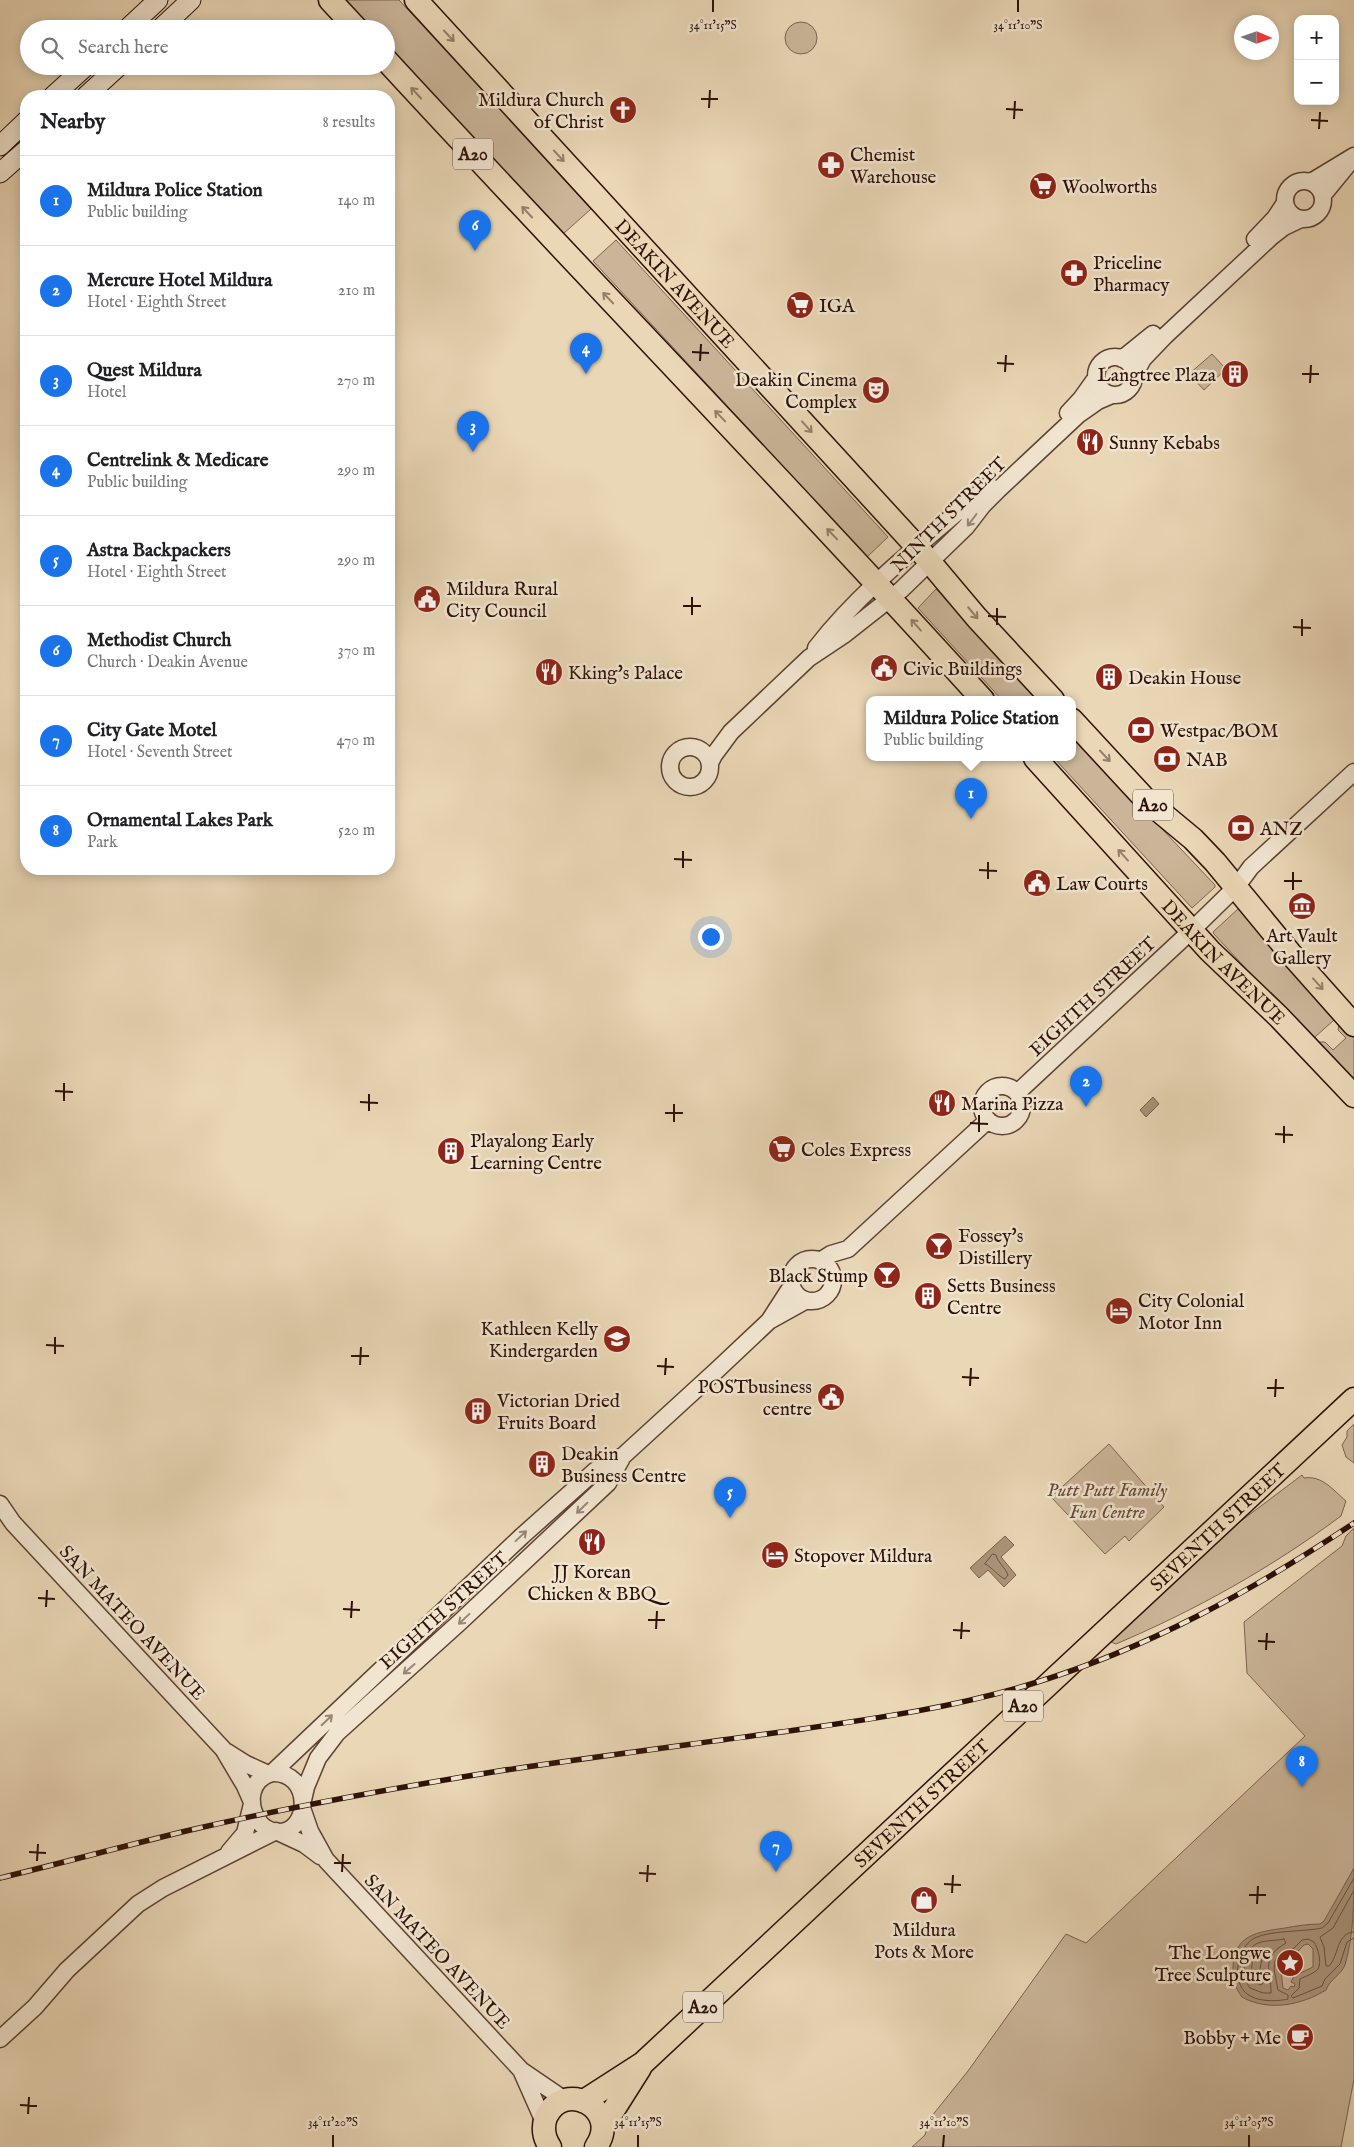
<!DOCTYPE html>
<meta charset="utf-8">
<style>
:root{--surface:#fff;--page:#f6f6f6;--text:#202124;--muted:#757577;--line:#e0e0e0;--accent:#1a73e8}
body{margin:0;font-family:"IM FELL English",serif;background:var(--page);color:var(--text)}
.controls{position:absolute;right:15px;top:15px;display:grid;overflow:hidden;border-radius:10px;box-shadow:0 2px 12px #0003}
.controls button{width:45px;height:45px;display:grid;place-items:center;padding:0;border:0;border-bottom:1px solid var(--line);background:var(--surface);color:var(--text);font:25px sans-serif}
.compass{position:absolute;left:1234px;top:15px;width:45px;height:45px;border-radius:50%;background:var(--surface);box-shadow:0 2px 12px #0003;rotate:92deg}
.you{position:absolute;left:710px;top:936px;width:18px;height:18px;margin:-12px;border:4px solid #fff;border-radius:50%;background:#1a73e8;box-shadow:0 0 0 8px #1a73e833}
.badge{display:grid;place-items:center;width:32px;height:32px;border-radius:50%;background:var(--accent);color:#fff;font-size:16px;font-weight:700}
.pin{position:absolute;translate:-50% -41px;filter:drop-shadow(0 1px 2px #0008)}
.pin::after{content:'';position:absolute;top:26px;width:18px;height:15px;background:inherit;clip-path:polygon(0 0,100% 0,50% 100%)}
.popup{position:absolute;left:866px;top:696px;width:210px;height:65px;box-sizing:border-box;display:grid;place-content:center;border-radius:10px;background:var(--surface);filter:drop-shadow(0 1px 4px #0005);font-size:16px;white-space:nowrap;color:var(--muted)}
.popup b{font-size:19px;color:var(--text)}
.popup::after{content:'';position:absolute;left:50%;top:100%;margin-left:-10px;border:10px solid transparent;border-top-color:var(--surface)}
.list{margin:0;padding:0;list-style:none}
h2{display:flex;justify-content:space-between;align-items:center;height:65px;margin:0;padding:0 20px;font-size:21px}
h2 small{font-size:16px;font-weight:400;color:var(--muted)}
.list li{display:grid;grid-template-columns:32px 1fr auto;gap:15px;align-items:center;box-sizing:border-box;height:90px;padding:0 20px;border-top:1px solid var(--line)}
.list b{display:block;font-size:19px;white-space:nowrap}
.list p{margin:0;font-size:16px;white-space:nowrap;color:var(--muted)}
.list em{font-size:16px;font-style:normal;color:var(--muted)}
.icon{flex:none;width:28px;height:28px;fill:none;stroke:currentColor;stroke-width:2;stroke-linecap:round;stroke-linejoin:round}
.map{position:relative;flex:none;width:1354px;height:2147px;overflow:hidden}
.search{position:absolute;background:var(--surface);box-shadow:0 2px 12px #0003;left:20px;top:20px;width:375px;height:55px;display:flex;align-items:center;gap:12px;box-sizing:border-box;padding:0 18px;border-radius:28px;color:var(--muted);font-size:19px}
.panel{position:absolute;background:var(--surface);box-shadow:0 2px 12px #0003;left:20px;top:90px;width:375px;height:785px;border-radius:20px}
.map>svg:first-child{display:block}
.green{fill:#cab598;stroke:#7c6350;fill-rule:evenodd}
.water{fill:#aa947a;stroke:#78604c;fill-rule:evenodd}
.lines{fill:none;stroke-linecap:round;stroke-linejoin:round}
.shore{stroke:#6c5240;stroke-width:1}
.tertiary-casing{stroke:#5c4233;stroke-width:19}
.secondary-casing{stroke:#2d1107;stroke-width:21}
.trunk-casing{stroke:#2d1107;stroke-width:25}
.tertiary{stroke:#f1e5d0;stroke-width:16}
.secondary{stroke:#f1e5d0;stroke-width:19}
.trunk{stroke:#ead7b6;stroke-width:22}
.rail-casing{stroke:#2d1107;stroke-width:5.5}
.rail{stroke:#f1e5d0;stroke-width:4;stroke-dasharray:11;stroke-linecap:butt}
.oneway{stroke:#957e67}
.oneway2{stroke:#998676}
.ticks{fill:none;stroke:#2d1107;stroke-width:2}
.labels{text-anchor:middle;stroke-width:5;stroke-linejoin:round;paint-order:stroke}
.shield{fill:#f1e5d0;stroke:#685143;stroke-width:1}
.shield-label{font-size:18px;font-weight:bold;fill:#2d1107}
.poi-label{font-size:19px;fill:#2d1107;stroke:#f1e5d0;text-anchor:start}
.street-label{font-size:19px;fill:#2d1107;stroke:#f1e5d0}
.park-label{font-size:19px;font-style:italic;fill:#644a3a;stroke:#f1e5d0}
.ticks-label{font-size:12px;text-anchor:middle;fill:#2d1107;stroke:#f1e5d0;stroke-width:5;stroke-linejoin:round;paint-order:stroke}
</style>
<div class="map">
<svg width="1354" height="2147" viewBox="0 0 1354 2147">
<rect width="100%" height="100%" fill="#ead7b6"/>
<filter id="stains"><feTurbulence type="fractalNoise" baseFrequency=".004" numOctaves="4"/><feColorMatrix values="0 0 0 0 .2 0 0 0 0 .09 0 0 0 0 .02 0 0 0 .5 -.17"/></filter>
<radialGradient id="worn" r=".72"><stop offset=".6" stop-color="#630" stop-opacity="0"/><stop offset="1" stop-color="#630" stop-opacity=".3"/></radialGradient>
<path class="green" d="M342 0H399L591 209 563 234 386 47V29H369Z
M785 38a16 16 0 1 1 32 0a16 16 0 1 1-32 0Z
M616 240 888 537 867 557 593 261Z
M1212 354 1226 369 1204 390 1189 374Z
M936 589 1041 700H1002L918 608Z
M1072 734 1215 885V887L1192 908 1054 758H1072Z
M1238 909 1354 1034V1085L1213 933 1214 931ZM1334 1020 1339 1025 1338 1030 1346 1038 1333 1050 1325 1042H1319L1315 1037Z
M1354 1424V1463L1346 1457 1342 1445 1347 1437V1431Z
M1109 1444 1164 1507 1129 1541 1125 1536 1105 1554 1051 1497Z
M1302 1475 1304 1478C1322 1475 1333 1490 1346 1501L1341 1516C1271 1568 1196 1610 1116 1644L1111 1642 1237 1524Z
M1354 1528V2079L1341 2147H912L925 2135 931 2117 968 2071 1066 1934 1086 1943 1305 1736 1247 1673 1244 1622 1342 1546 1346 1536Z"/>
<path class="water" d="M1153 1097 1159 1104 1146 1117 1140 1110Z
M1005 1536 1014 1545 1001 1557 1016 1575 1004 1587 988 1570 979 1578 970 1568Z
M1354 1868C1354 1900 1354 1934 1345 1965 1341 1975 1330 1979 1326 1990 1302 2005 1268 2012 1242 1997 1235 1988 1233 1979 1233 1968 1234 1934 1258 1932 1285 1928 1296 1926 1308 1924 1320 1924L1324 1921ZM1308 1944 1313 1949V1967L1294 1976 1291 1982 1295 1984 1294 1987 1291 1986 1288 1990 1283 1988 1280 1963 1283 1958 1295 1954 1304 1945Z"/>
<g class="lines">
<path class="shore" d="M993 1554 996 1555C998 1563 1005 1567 1008 1575L1005 1579C998 1576 992 1567 985 1564Z
M1354 1878 1328 1923 1322 1928C1304 1932 1268 1930 1253 1939 1238 1948 1232 1977 1244 1991 1253 2002 1276 2002 1288 1999V1995L1278 1990 1274 1969 1275 1961 1280 1954 1293 1949 1302 1940 1308 1939 1314 1942C1318 1948 1322 1962 1318 1969 1315 1973 1304 1977 1300 1979L1299 1988 1291 1996 1293 1998 1322 1986 1325 1979 1340 1964 1347 1942 1354 1938
M1354 1890 1333 1928 1320 1937 1324 1947 1326 1966H1329C1339 1956 1336 1933 1354 1932
M1284 1939 1286 1943C1260 1958 1271 1969 1271 1993H1263L1250 1988C1241 1976 1242 1953 1256 1944 1263 1940 1275 1941 1284 1939Z
M1261 1951 1263 1953 1260 1969 1264 1982 1261 1985 1254 1982C1250 1971 1250 1957 1261 1951Z"/>
<g class="tertiary-casing">
<path id="tertiary" d="M1285 200a19 19 0 1 1 38 0a19 19 0 1 1-38 0Z
M1311 182 1354 156
M1323 195 1350 162
M1255 239 1275 218 1285 203
M1096 376a19 19 0 1 1 38 0a19 19 0 1 1-38 0Z
M1122 359 1153 334
M1133 377 1143 359 1165 336 1271 237 1284 227 1301 219
M1068 413 1081 399 1096 378
M816 648C863 587 931 536 989 485
M670 767a20 20 0 1 1 40 0a20 20 0 1 1-40 0Z
M710 763 714 755 731 732 809 658 845 634 901 590 966 527 983 505 998 490 1078 415 1098 401 1112 395
M982 1106a20 20 0 1 1 40 0a20 20 0 1 1-40 0Z
M1017 1093 1191 931 1237 886 1251 867 1354 772
M791 1280a21 21 0 1 1 42 0a21 21 0 1 1-42 0Z
M820 1261 831 1254 848 1249 988 1120
M769 1321 805 1301
M0 1504 13 1523 223 1749 245 1786 252 1802
M227 1752 246 1764 268 1774
M272 1773 522 1536 596 1470 623 1456 717 1370 769 1321 791 1287
M272 1773C313 1771 311 1834 277 1832 269 1831 262 1827 258 1820 247 1803 250 1779 272 1773Z
M303 1800 306 1787 318 1758 337 1733 460 1622 608 1483 623 1456
M302 1808 310 1831 326 1860 521 2070 565 2100
M278 1832 304 1844 320 1856
M229 1852 245 1833 252 1804
M0 2039 35 2007 67 1970 138 1904 163 1888 276 1831
M521 2070 544 2122"/>
</g>
<g class="secondary-casing">
<path id="secondary" d="M127 29 158 0
M160 29 191 0
M53 96 86 66
M86 96 119 66
M0 146 26 121
M0 173 26 150"/>
</g>
<g class="trunk-casing">
<g id="trunk">
<path d="M330 0 357 29"/>
<path id="s1" d="M416 0 918 548 977 618 1053 700"/>
<path d="M386 60C584 275 788 484 983 700"/>
<path d="M1072 720 1146 800 1193 839 1215 862 1290 953 1354 1025"/>
<path id="s2" d="M1035 758 1210 951 1279 1017 1354 1096"/>
<path id="s3" d="M584 2101 643 2063 1354 1399"/>
<path d="M604 2125 640 2068"/>
<path d="M550 2147C544 2138 542 2128 546 2117 564 2078 622 2109 596 2147"/>
</g>
</g>
<use href="#tertiary" class="tertiary"/>
<use href="#secondary" class="secondary"/>
<use href="#trunk" class="trunk"/>
<g class="rail-casing">
<path id="rail" d="M0 1878C62 1863 124 1846 186 1831 289 1807 394 1788 499 1771 593 1757 687 1745 781 1732 865 1720 949 1709 1031 1684 1147 1649 1254 1590 1354 1523"/>
</g>
<use href="#rail" class="rail"/>
</g>
<defs><path id="oneway-shaft" d="M-6 0H5M1.5-3L5.5 0L1.5 3" fill="none" stroke-width="1.6" stroke-linecap="round" stroke-linejoin="round" transform="scale(1.25)"/></defs>
<g class="oneway">
<use href="#oneway-shaft" transform="translate(449 36) rotate(47)"/>
<use href="#oneway-shaft" transform="translate(416 93) rotate(-133)"/>
<use href="#oneway-shaft" transform="translate(559 156) rotate(47)"/>
<use href="#oneway-shaft" transform="translate(527 212) rotate(-133)"/>
<use href="#oneway-shaft" transform="translate(608 298) rotate(-134)"/>
<use href="#oneway-shaft" transform="translate(720 416) rotate(-134)"/>
<use href="#oneway-shaft" transform="translate(807 427) rotate(48)"/>
<use href="#oneway-shaft" transform="translate(832 534) rotate(-134)"/>
<use href="#oneway-shaft" transform="translate(973 613) rotate(50)"/>
<use href="#oneway-shaft" transform="translate(916 625) rotate(-132)"/>
<use href="#oneway-shaft" transform="translate(1105 756) rotate(47)"/>
<use href="#oneway-shaft" transform="translate(1123 855) rotate(-132)"/>
<use href="#oneway-shaft" transform="translate(1318 984) rotate(48)"/>
</g>
<g class="oneway2">
<use href="#oneway-shaft" transform="translate(972 520) rotate(127)"/>
<use href="#oneway-shaft" transform="translate(582 1508) rotate(136)"/>
<use href="#oneway-shaft" transform="translate(521 1536) rotate(-43)"/>
<use href="#oneway-shaft" transform="translate(464 1619) rotate(137)"/>
<use href="#oneway-shaft" transform="translate(409 1669) rotate(139)"/>
<use href="#oneway-shaft" transform="translate(327 1720) rotate(-44)"/>
</g>
<path class="ticks" d="M713 12V0M1018 12V0M701 99H718M709 108 710 90M1006 109 1023 110M1014 119 1015 101M1311 120 1328 121M1319 129 1320 112M692 352 709 353M700 361 701 344M997 363 1014 364M1005 372 1006 355M1302 374H1319M1310 383 1311 365M683 606H701M692 615V597M988 616 1006 617M997 625V608M1293 627 1311 628M1302 636V619M674 859 692 860M683 868V851M979 870 997 871M988 879V862M1284 881H1302M1293 890V872M55 1091 73 1092M64 1101V1083M360 1102 378 1103M369 1111V1094M665 1113H683M674 1122V1104M970 1123 988 1124M979 1132V1115M1275 1134 1293 1135M1284 1143V1126M46 1345 64 1346M55 1354V1337M351 1356H369M360 1365 361 1347M657 1366 674 1367M665 1375 666 1358M962 1377 979 1378M970 1386 971 1368M1267 1388H1284M1275 1397 1276 1379M38 1598 55 1599M46 1607 47 1590M343 1609 360 1610M351 1618 352 1601M648 1620H665M656 1629 657 1611M953 1630 970 1631M961 1639 962 1622M1258 1641 1275 1642M1266 1650 1267 1633M29 1852 46 1853M37 1861 38 1844M334 1863H351M342 1872 343 1854M639 1873 656 1874M647 1882 648 1865M944 1884 961 1885M952 1893 953 1875M1249 1895H1266M1257 1904 1258 1886M20 2105 37 2106M28 2114 29 2097M333 2147V2135M638 2147V2135M943 2147 944 2135M1249 2147V2135"/>
<defs>
<g id="church-disc" transform="scale(1.4375)"><circle r="9.5" fill="#8f2418" stroke="#f1e5d0"/><path d="M-1.2-6h2.4v3.5h3.3v2.4h-3.3V6h-2.4V-.1h-3.3v-2.4h3.3Z" fill="#fff"/></g>
<g id="pharmacy-disc" transform="scale(1.4375)"><circle r="9.5" fill="#8f2418" stroke="#f1e5d0"/><path d="M-2-6h4v4h4v4h-4v4h-4v-4h-4v-4h4Z" fill="#fff"/></g>
<g id="supermarket-disc" transform="scale(1.4375)"><circle r="9.5" fill="#8f2418" stroke="#f1e5d0"/><path d="M-6-5.5h2.5l.6 2H6L4.5 2H-2.5L-4.4-4H-6ZM-1.5 3.2a1.3 1.3 0 1 0 .1 0ZM3 3.2a1.3 1.3 0 1 0 .1 0Z" fill="#fff"/></g>
<g id="building-disc" transform="scale(1.4375)"><circle r="9.5" fill="#8f2418" stroke="#f1e5d0"/><path d="M-4-6H4V6H1V3H-1V6H-4ZM-2.5-4.3h1.7v1.8h-1.7ZM.8-4.3h1.7v1.8H.8ZM-2.5-1h1.7V.8h-1.7ZM.8-1h1.7V.8H.8Z" fill="#fff"/></g>
<g id="theatre-disc" transform="scale(1.4375)"><circle r="9.5" fill="#8f2418" stroke="#f1e5d0"/><path d="M-5-5.5Q0-4 5-5.5V0Q5 5 0 6Q-5 5-5 0ZM-3.3-2.5H-1v1.5H-3.3ZM1-2.5H3.3v1.5H1ZM-2.8 1Q0 5.5 2.8 1Z" fill="#fff"/></g>
<g id="restaurant-disc" transform="scale(1.4375)"><circle r="9.5" fill="#8f2418" stroke="#f1e5d0"/><path d="M-5-6h1v4h1v-4h1v4h1v-4h1v5L-1.5 .5V6h-2V.5L-5-1ZM5-6V6H3V1.5H1.5Q1.5-4 5-6Z" fill="#fff"/></g>
<g id="civic-disc" transform="scale(1.4375)"><circle r="9.5" fill="#8f2418" stroke="#f1e5d0"/><path d="M-.6-6.5H3V-4.5H.6V-3L4-1V1h2V6H-6V1h2V-1L-.6-3ZM-1.2 2.5V6h2.4V2.5Z" fill="#fff"/></g>
<g id="bank-disc" transform="scale(1.4375)"><circle r="9.5" fill="#8f2418" stroke="#f1e5d0"/><path d="M-6-4H6V4H-6ZM0-2.3a2.3 2.3 0 1 0 0 4.6a2.3 2.3 0 1 0 0-4.6Z" fill="#fff"/></g>
<g id="museum-disc" transform="scale(1.4375)"><circle r="9.5" fill="#8f2418" stroke="#f1e5d0"/><path d="M0-6L6-3V-2H-6V-3ZM-5-1h2V3h-2ZM-1-1h2V3h-2ZM3-1h2V3H3ZM-6 4H6V6H-6Z" fill="#fff"/></g>
<g id="bar-disc" transform="scale(1.4375)"><circle r="9.5" fill="#8f2418" stroke="#f1e5d0"/><path d="M-6-5H6L.8 .8V4.5H3.5V6h-7V4.5H-.8V.8Z" fill="#fff"/></g>
<g id="hotel-disc" transform="scale(1.4375)"><circle r="9.5" fill="#8f2418" stroke="#f1e5d0"/><path d="M-6-4.5h1.5V1H6V5H4.5V3h-9V5H-6ZM-4 0a1.8 1.8 0 1 1 3.6 0ZM.5 0V-2.5h3Q6-2.5 6 0Z" fill="#fff"/></g>
<g id="school-disc" transform="scale(1.4375)"><circle r="9.5" fill="#8f2418" stroke="#f1e5d0"/><path d="M0-5L7-2L0 1L-7-2ZM-4 1L0 2.5L4 1V4Q0 6-4 4Z" fill="#fff"/></g>
<g id="shop-disc" transform="scale(1.4375)"><circle r="9.5" fill="#8f2418" stroke="#f1e5d0"/><path d="M-5-2.5h2.3a2.7 3.5 0 0 1 5.4 0H5L5.5 6h-11ZM-1.5-2.5h3a1.5 2.3 0 0 0-3 0Z" fill="#fff"/></g>
<g id="sight-disc" transform="scale(1.4375)"><circle r="9.5" fill="#8f2418" stroke="#f1e5d0"/><path d="M0-6L1.8-2.2L6-1.7L2.9 1.2L3.7 5.4L0 3.3L-3.7 5.4L-2.9 1.2L-6-1.7L-1.8-2.2Z" fill="#fff"/></g>
<g id="cafe-disc" transform="scale(1.4375)"><circle r="9.5" fill="#8f2418" stroke="#f1e5d0"/><path d="M-5.5-4.5H6V0H3Q3 3.5 0 3.5H-2.5Q-5.5 3.5-5.5 0ZM3-3.2v2h1.7v-2ZM-6 4.5H4V6H-6Z" fill="#fff"/></g>
</defs>
<g fill-rule="evenodd">
<use href="#church-disc" x="623" y="110"/>
<use href="#pharmacy-disc" x="831" y="165"/>
<use href="#supermarket-disc" x="1043" y="186"/>
<use href="#pharmacy-disc" x="1074" y="273"/>
<use href="#supermarket-disc" x="800" y="305"/>
<use href="#building-disc" x="1235" y="374"/>
<use href="#theatre-disc" x="876" y="390"/>
<use href="#restaurant-disc" x="1090" y="442"/>
<use href="#civic-disc" x="427" y="599"/>
<use href="#civic-disc" x="884" y="668"/>
<use href="#restaurant-disc" x="549" y="672"/>
<use href="#building-disc" x="1109" y="677"/>
<use href="#bank-disc" x="1141" y="730"/>
<use href="#bank-disc" x="1167" y="759"/>
<use href="#bank-disc" x="1241" y="828"/>
<use href="#civic-disc" x="1037" y="883"/>
<use href="#museum-disc" x="1302" y="906"/>
<use href="#restaurant-disc" x="942" y="1103"/>
<use href="#supermarket-disc" x="782" y="1149"/>
<use href="#building-disc" x="451" y="1151"/>
<use href="#bar-disc" x="939" y="1246"/>
<use href="#bar-disc" x="887" y="1275"/>
<use href="#building-disc" x="928" y="1296"/>
<use href="#hotel-disc" x="1119" y="1311"/>
<use href="#school-disc" x="617" y="1339"/>
<use href="#civic-disc" x="831" y="1397"/>
<use href="#building-disc" x="478" y="1411"/>
<use href="#building-disc" x="542" y="1464"/>
<use href="#restaurant-disc" x="592" y="1542"/>
<use href="#hotel-disc" x="775" y="1555"/>
<use href="#shop-disc" x="924" y="1900"/>
<use href="#sight-disc" x="1290" y="1963"/>
<use href="#cafe-disc" x="1300" y="2037"/>
</g>
<g class="labels">
<g class="shield">
<rect x="453" y="138.5" width="40" height="31" rx="4"/>
<rect x="1133" y="789.5" width="40" height="31" rx="4"/>
<rect x="1003" y="1690.5" width="40" height="31" rx="4"/>
<rect x="683" y="1991.5" width="40" height="31" rx="4"/>
</g>
<g class="shield-label">
<text x="473" y="160">A20</text>
<text x="1153" y="811">A20</text>
<text x="1023" y="1712">A20</text>
<text x="703" y="2013">A20</text>
</g>
<g class="poi-label">
<text x="604" y="106" text-anchor="end">Mildura Church<tspan x="604" dy="22">of Christ</tspan></text>
<text x="850" y="161">Chemist<tspan x="850" dy="22">Warehouse</tspan></text>
<text x="1062" y="193">Woolworths</text>
<text x="1093" y="269">Priceline<tspan x="1093" dy="22">Pharmacy</tspan></text>
<text x="819" y="312">IGA</text>
<text x="1216" y="381" text-anchor="end">Langtree Plaza</text>
<text x="857" y="386" text-anchor="end">Deakin Cinema<tspan x="857" dy="22">Complex</tspan></text>
<text x="1109" y="449">Sunny Kebabs</text>
<text x="446" y="595">Mildura Rural<tspan x="446" dy="22">City Council</tspan></text>
<text x="903" y="675">Civic Buildings</text>
<text x="568" y="679">Kking's Palace</text>
<text x="1128" y="684">Deakin House</text>
<text x="1160" y="737">Westpac/BOM</text>
<text x="1186" y="766">NAB</text>
<text x="1260" y="835">ANZ</text>
<text x="1056" y="890">Law Courts</text>
<text x="1302" y="942" text-anchor="middle">Art Vault<tspan x="1302" dy="22">Gallery</tspan></text>
<text x="961" y="1110">Marina Pizza</text>
<text x="470" y="1147">Playalong Early<tspan x="470" dy="22">Learning Centre</tspan></text>
<text x="801" y="1156">Coles Express</text>
<text x="958" y="1242">Fossey's<tspan x="958" dy="22">Distillery</tspan></text>
<text x="868" y="1282" text-anchor="end">Black Stump</text>
<text x="947" y="1292">Setts Business<tspan x="947" dy="22">Centre</tspan></text>
<text x="1138" y="1307">City Colonial<tspan x="1138" dy="22">Motor Inn</tspan></text>
<text x="598" y="1335" text-anchor="end">Kathleen Kelly<tspan x="598" dy="22">Kindergarden</tspan></text>
<text x="812" y="1393" text-anchor="end">POSTbusiness<tspan x="812" dy="22">centre</tspan></text>
<text x="497" y="1407">Victorian Dried<tspan x="497" dy="22">Fruits Board</tspan></text>
<text x="561" y="1460">Deakin<tspan x="561" dy="22">Business Centre</tspan></text>
<text x="794" y="1562">Stopover Mildura</text>
<text x="592" y="1578" text-anchor="middle">JJ Korean<tspan x="592" dy="22">Chicken &amp; BBQ</tspan></text>
<text x="924" y="1936" text-anchor="middle">Mildura<tspan x="924" dy="22">Pots &amp; More</tspan></text>
<text x="1271" y="1959" text-anchor="end">The Longwe<tspan x="1271" dy="22">Tree Sculpture</tspan></text>
<text x="1281" y="2044" text-anchor="end">Bobby + Me</text>
</g>
<g class="street-label">
<text dy="7" stroke="none"><textPath href="#s1" startOffset="384">DEAKIN AVENUE</textPath></text>
<text transform="translate(948 514) rotate(-45)" y="7">NINTH STREET</text>
<text dy="7" stroke="none"><textPath href="#s2" startOffset="278">DEAKIN AVENUE</textPath></text>
<text transform="translate(1092 996) rotate(-43)" y="7">EIGHTH STREET</text>
<text dy="7" stroke="none"><textPath href="#s3" startOffset="856">SEVENTH STREET</textPath></text>
<text transform="translate(443 1610) rotate(-42)" y="7">EIGHTH STREET</text>
<text transform="translate(133 1622) rotate(47)" y="7">SAN MATEO AVENUE</text>
<text dy="7" stroke="none"><textPath href="#s3" startOffset="451">SEVENTH STREET</textPath></text>
<text transform="translate(438 1951) rotate(47)" y="7">SAN MATEO AVENUE</text>
</g>
<g class="park-label">
<text x="1107" y="1496">Putt Putt Family<tspan x="1107" dy="22">Fun Centre</tspan></text>
</g>
</g>
<g class="ticks-label">
<text x="713" y="29">34°11'15"S</text>
<text x="1018" y="29">34°11'10"S</text>
<text x="333" y="2126">34°11'20"S</text>
<text x="638" y="2126">34°11'15"S</text>
<text x="944" y="2126">34°11'10"S</text>
<text x="1249" y="2126">34°11'05"S</text>
</g>
<rect width="100%" height="100%" filter="url(#stains)"/>
<rect width="100%" height="100%" fill="url(#worn)"/>
</svg>
<div class="controls">
<button>+</button>
<button>−</button>
</div>
<svg class="compass" viewBox="-18 -18 36 36"><path d="M0-13l5 13h-10z" fill="#e53935"/><path d="M0 13l5-13h-10z" fill="#757577"/></svg>
<div class="you"></div>
<div class="pin badge" style="left:971px;top:819px">1</div>
<div class="popup"><b>Mildura Police Station</b>Public building</div>
<div class="pin badge" style="left:1086px;top:1107px">2</div>
<div class="pin badge" style="left:473px;top:452px">3</div>
<div class="pin badge" style="left:586px;top:374px">4</div>
<div class="pin badge" style="left:730px;top:1518px">5</div>
<div class="pin badge" style="left:475px;top:251px">6</div>
<div class="pin badge" style="left:776px;top:1872px">7</div>
<div class="pin badge" style="left:1302px;top:1787px">8</div>
<div class="search"><svg class="icon" aria-label="search" viewBox="0 0 24 24"><circle cx="10" cy="10" r="6"/><path d="M15 15l6 6"/></svg>Search here</div>
<section class="panel">
<h2>Nearby<small>8 results</small></h2>
<ul class="list">
<li><span class="badge">1</span><div><b>Mildura Police Station</b><p>Public building</p></div><em>140 m</em></li>
<li><span class="badge">2</span><div><b>Mercure Hotel Mildura</b><p>Hotel · Eighth Street</p></div><em>210 m</em></li>
<li><span class="badge">3</span><div><b>Quest Mildura</b><p>Hotel</p></div><em>270 m</em></li>
<li><span class="badge">4</span><div><b>Centrelink &amp; Medicare</b><p>Public building</p></div><em>290 m</em></li>
<li><span class="badge">5</span><div><b>Astra Backpackers</b><p>Hotel · Eighth Street</p></div><em>290 m</em></li>
<li><span class="badge">6</span><div><b>Methodist Church</b><p>Church · Deakin Avenue</p></div><em>370 m</em></li>
<li><span class="badge">7</span><div><b>City Gate Motel</b><p>Hotel · Seventh Street</p></div><em>470 m</em></li>
<li><span class="badge">8</span><div><b>Ornamental Lakes Park</b><p>Park</p></div><em>520 m</em></li>
</ul>
</section>
</div>
